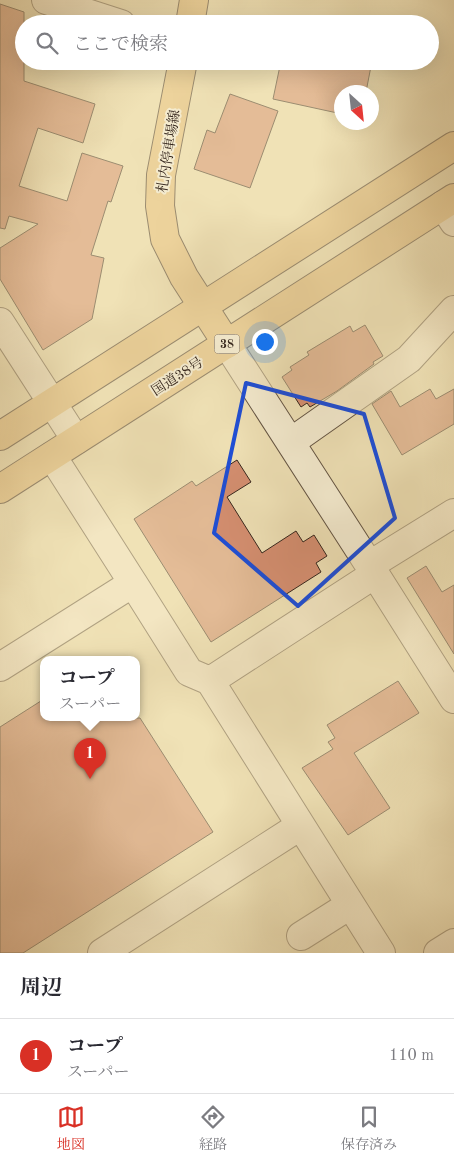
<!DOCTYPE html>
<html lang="ja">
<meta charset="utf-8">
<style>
:root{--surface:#fff;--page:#f2f2f3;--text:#2b2b33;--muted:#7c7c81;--line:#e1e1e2;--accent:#d93025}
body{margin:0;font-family:"Old Standard TT","Noto Serif JP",serif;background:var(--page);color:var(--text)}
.compass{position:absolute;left:334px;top:85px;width:45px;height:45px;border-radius:50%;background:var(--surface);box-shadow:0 5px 20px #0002;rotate:153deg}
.you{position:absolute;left:264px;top:341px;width:18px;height:18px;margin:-12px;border:4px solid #fff;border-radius:50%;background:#1a73e8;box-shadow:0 0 0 8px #1a73e833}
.badge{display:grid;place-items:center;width:32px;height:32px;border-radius:50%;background:var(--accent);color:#fff;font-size:16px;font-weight:700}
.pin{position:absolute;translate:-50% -41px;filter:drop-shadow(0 1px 2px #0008)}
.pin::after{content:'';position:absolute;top:26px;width:18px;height:15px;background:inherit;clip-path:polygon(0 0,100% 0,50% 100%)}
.popup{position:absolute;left:40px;top:656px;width:100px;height:65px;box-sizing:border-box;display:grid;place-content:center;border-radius:10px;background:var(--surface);filter:drop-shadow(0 1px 4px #0005);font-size:16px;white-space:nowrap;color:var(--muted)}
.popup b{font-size:19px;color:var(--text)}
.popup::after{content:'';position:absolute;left:50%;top:100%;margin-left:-10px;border:10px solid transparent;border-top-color:var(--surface)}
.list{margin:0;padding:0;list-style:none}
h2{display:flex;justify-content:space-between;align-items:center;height:65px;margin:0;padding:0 20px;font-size:21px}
h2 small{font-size:16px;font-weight:400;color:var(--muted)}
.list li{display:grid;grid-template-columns:32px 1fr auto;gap:15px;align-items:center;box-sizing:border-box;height:75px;padding:0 20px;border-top:1px solid var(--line)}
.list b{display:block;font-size:19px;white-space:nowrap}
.list p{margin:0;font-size:16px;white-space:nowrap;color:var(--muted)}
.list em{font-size:16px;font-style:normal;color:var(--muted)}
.icon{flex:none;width:28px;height:28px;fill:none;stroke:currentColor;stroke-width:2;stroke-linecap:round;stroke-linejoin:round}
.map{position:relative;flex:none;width:454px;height:953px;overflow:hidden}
.search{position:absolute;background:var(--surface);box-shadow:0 5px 20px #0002;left:15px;right:15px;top:15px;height:55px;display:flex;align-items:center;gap:12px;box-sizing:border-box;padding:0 18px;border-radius:28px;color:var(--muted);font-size:19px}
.sheet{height:140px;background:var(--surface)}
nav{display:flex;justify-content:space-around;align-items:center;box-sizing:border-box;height:70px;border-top:1px solid var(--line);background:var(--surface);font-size:14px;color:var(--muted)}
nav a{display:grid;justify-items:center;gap:2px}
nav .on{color:var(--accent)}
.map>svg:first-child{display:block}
.building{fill:#d58f71;stroke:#35261d}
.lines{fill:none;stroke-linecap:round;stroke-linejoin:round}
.minor-casing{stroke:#645544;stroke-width:30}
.major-casing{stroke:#35261d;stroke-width:30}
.highway-casing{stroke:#35261d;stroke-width:30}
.minor{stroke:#f5ecd0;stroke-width:28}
.major{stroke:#e8c17c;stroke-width:28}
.highway{stroke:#e8c17c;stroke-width:28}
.marked{fill:none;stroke:#1d4ed8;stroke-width:4;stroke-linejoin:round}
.labels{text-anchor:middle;stroke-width:4;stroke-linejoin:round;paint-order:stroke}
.shield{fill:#f5ecd0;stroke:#6f6153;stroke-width:1}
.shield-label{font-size:12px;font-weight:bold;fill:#35261d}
.street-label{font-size:14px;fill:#35261d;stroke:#f5ecd0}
</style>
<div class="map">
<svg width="454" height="953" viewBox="0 0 454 953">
<rect width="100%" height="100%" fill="#f0e2b7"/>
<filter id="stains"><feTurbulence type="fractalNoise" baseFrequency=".004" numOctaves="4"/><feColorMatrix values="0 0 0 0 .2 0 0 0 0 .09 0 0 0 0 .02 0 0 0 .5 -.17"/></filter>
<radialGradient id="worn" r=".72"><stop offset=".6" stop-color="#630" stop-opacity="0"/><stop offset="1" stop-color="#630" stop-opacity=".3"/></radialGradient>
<path class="building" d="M0 4 24 12V81L95 104 83 143 38 128 19 186 67 201 82 153 123 166 111 202 108 201 91 255 104 258 92 319 43 350 0 279V248L38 224 9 216 5 229 0 228Z
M281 61H372L366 92H342V114L273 99Z
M230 94 278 111 250 188 194 169 207 130 215 133Z
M365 325 383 356 373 362 374 364 337 391 310 407 307 403 301 407 282 377 292 370 290 367 309 355 307 352 350 326 353 332Z
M430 389 436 399 454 389V424L402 455 372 404 391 391 400 407Z
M237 460 251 482 227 497 262 553 296 531 303 542 314 535 327 556 316 563 321 572 211 642 134 519 192 481 196 486Z
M426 566 442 592 454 585V654L407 578Z
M398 681 419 713 354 753 390 808 348 835 302 768 333 749 328 742 335 738 327 725Z
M44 699V718H140L213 832 23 953H0V727Z"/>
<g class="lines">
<g class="minor-casing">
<path id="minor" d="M46 0 121 24
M443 205 454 222
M0 322 76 440
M227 344 375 574 454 699
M291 442 409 359 454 310
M370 565 454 513
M375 574 210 681 381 953
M133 583 189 672 210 681
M0 667 133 583 52 456
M301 936 350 905
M102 953 300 826
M438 953 454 943"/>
</g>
<g class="major-casing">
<path id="major" d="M190 24 194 0
M183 61 161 175 160 206 165 239 184 277 227 344"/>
</g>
<g class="highway-casing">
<path id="highway" d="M0 436 454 146
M0 489 454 198"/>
</g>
<use href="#minor" class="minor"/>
<use href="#major" class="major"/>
<use href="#highway" class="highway"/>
</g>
<path d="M0 0H454V953H0ZM246 383 364 414 395 518 298 606 214 533Z" fill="#f0e2b7" fill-opacity=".55" fill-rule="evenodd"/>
<path class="marked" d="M246 383 364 414 395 518 298 606 214 533Z"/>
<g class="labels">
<rect class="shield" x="214.5" y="334.5" width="25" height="19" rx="4"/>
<g class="shield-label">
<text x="227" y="348">38</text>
</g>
<g class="street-label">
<text transform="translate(168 151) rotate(-81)" y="5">札内停車場線</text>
<text transform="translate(177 376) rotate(-33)" y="5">国道38号</text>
</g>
</g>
<rect width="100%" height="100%" filter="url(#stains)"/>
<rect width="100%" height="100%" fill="url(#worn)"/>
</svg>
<svg class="compass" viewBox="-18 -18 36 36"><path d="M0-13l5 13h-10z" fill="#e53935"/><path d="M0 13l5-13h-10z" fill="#7c7c81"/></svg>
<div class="you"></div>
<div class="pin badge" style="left:90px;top:779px">1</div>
<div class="popup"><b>コープ</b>スーパー</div>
<div class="search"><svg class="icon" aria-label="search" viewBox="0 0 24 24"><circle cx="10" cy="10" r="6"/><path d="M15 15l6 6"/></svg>ここで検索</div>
</div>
<section class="sheet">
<h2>周辺<small></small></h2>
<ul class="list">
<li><span class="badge">1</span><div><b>コープ</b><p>スーパー</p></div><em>110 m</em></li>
</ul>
</section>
<nav>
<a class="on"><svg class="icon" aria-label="map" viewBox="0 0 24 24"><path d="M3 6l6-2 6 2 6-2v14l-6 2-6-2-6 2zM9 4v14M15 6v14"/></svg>地図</a>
<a><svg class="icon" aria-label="directions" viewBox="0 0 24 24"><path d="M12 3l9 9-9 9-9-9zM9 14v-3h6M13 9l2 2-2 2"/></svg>経路</a>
<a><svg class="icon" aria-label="saved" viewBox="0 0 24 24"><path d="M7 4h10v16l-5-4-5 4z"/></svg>保存済み</a>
</nav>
